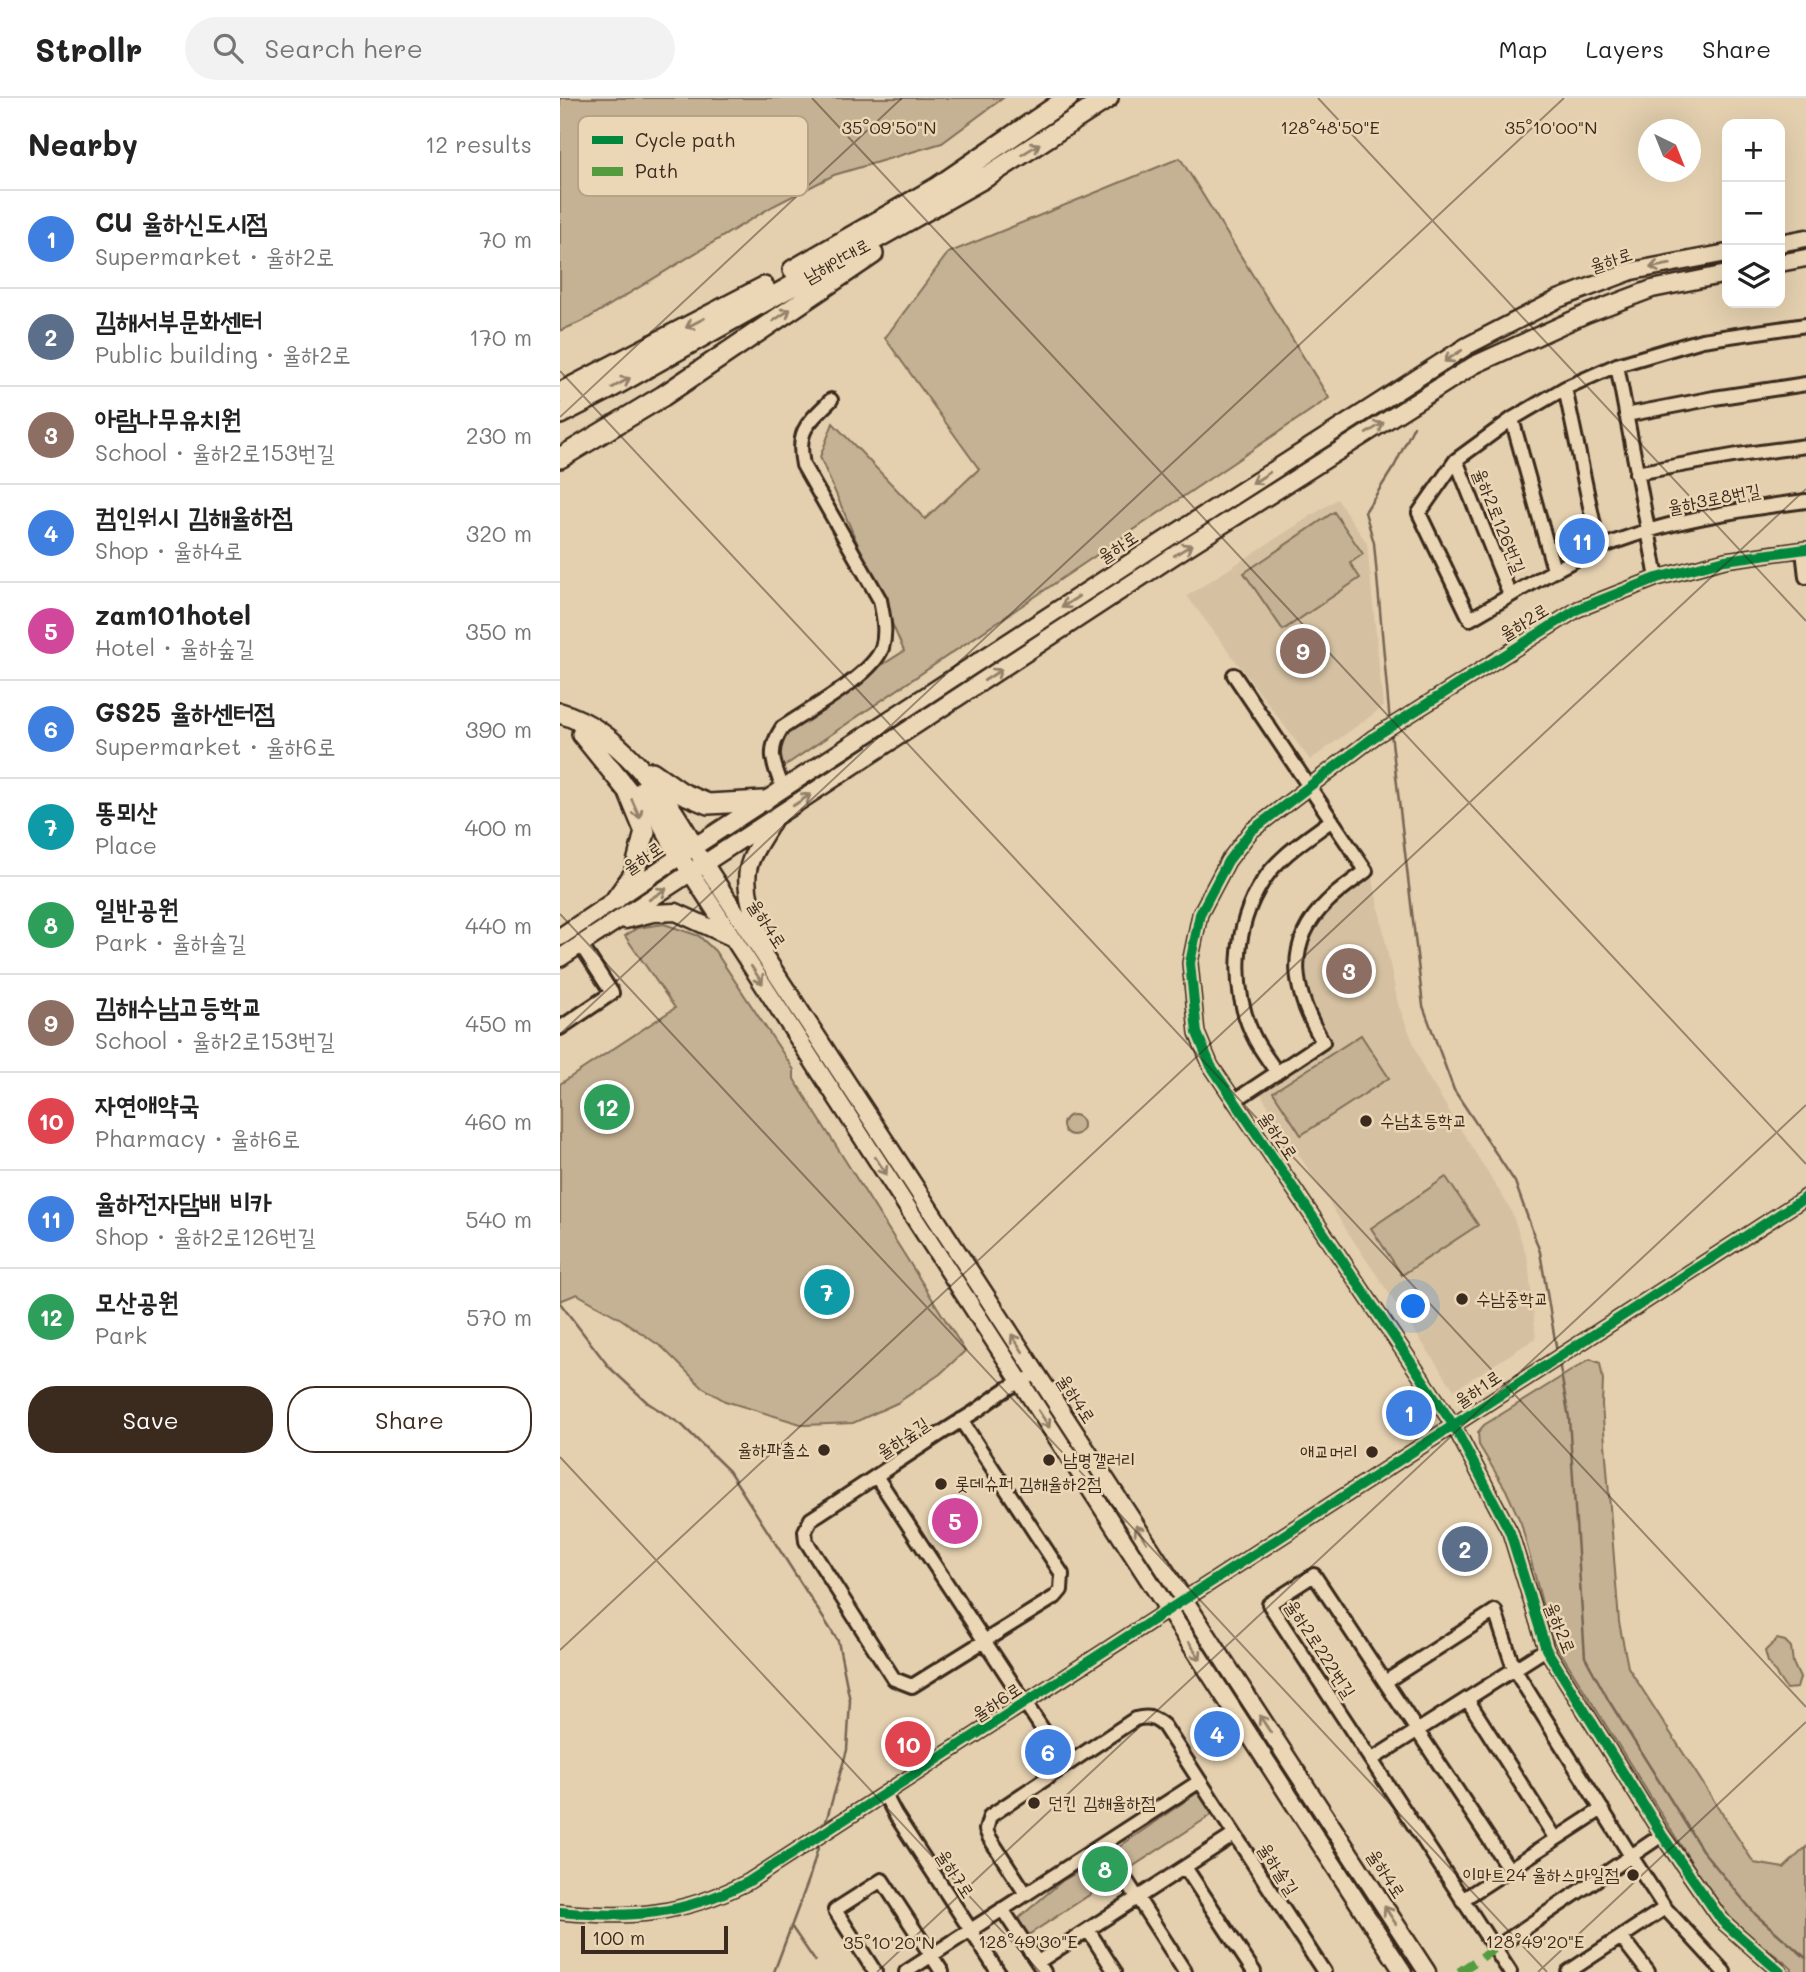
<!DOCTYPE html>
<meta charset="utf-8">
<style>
:root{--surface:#fff;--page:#f2f2f2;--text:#222;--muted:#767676;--line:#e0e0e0;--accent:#3b2a1e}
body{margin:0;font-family:Mali,"Poor Story",sans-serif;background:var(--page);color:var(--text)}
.controls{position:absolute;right:21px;top:21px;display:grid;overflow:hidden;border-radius:14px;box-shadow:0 7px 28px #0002}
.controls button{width:63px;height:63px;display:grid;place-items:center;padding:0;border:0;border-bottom:2px solid var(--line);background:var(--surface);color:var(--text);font:35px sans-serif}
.compass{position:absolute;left:1078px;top:21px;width:63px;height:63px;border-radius:50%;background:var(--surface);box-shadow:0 7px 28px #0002;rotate:137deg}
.scale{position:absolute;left:21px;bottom:18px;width:147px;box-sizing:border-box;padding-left:7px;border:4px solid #3b2a1e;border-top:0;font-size:19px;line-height:24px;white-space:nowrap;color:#3b2a1e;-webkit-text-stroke:5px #ebd7b5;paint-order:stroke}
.you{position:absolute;left:854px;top:1209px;width:24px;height:24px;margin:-18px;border:5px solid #fff;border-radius:50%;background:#1a73e8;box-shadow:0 0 0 10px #1a73e833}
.badge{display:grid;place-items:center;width:46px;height:46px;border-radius:50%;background:var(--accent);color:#fff;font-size:23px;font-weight:700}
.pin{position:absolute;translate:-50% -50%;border:4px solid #fff;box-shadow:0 2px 7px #0006}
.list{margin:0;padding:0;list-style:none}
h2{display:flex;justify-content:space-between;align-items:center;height:91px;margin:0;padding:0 28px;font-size:30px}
h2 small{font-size:23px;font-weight:400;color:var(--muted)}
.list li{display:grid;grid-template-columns:46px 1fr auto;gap:21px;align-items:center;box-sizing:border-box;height:98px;padding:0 28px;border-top:2px solid var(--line)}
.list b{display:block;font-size:26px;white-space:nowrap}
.list p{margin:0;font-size:23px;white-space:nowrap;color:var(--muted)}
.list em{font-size:23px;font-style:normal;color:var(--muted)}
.actions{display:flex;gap:14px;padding:21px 28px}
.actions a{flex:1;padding:16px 0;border:2px solid var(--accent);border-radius:28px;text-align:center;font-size:24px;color:var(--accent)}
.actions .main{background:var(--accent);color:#fff}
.icon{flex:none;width:38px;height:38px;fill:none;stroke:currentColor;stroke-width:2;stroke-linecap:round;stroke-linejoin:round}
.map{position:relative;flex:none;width:1246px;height:1874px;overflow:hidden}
header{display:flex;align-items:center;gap:42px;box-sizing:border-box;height:98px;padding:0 35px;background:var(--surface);border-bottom:2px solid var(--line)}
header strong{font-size:33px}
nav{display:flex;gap:38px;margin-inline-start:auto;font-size:24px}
.search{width:490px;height:63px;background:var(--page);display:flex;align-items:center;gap:18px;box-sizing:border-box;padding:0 24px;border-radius:38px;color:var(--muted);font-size:26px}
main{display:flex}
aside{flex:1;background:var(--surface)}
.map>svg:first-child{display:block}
.built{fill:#d5c1a2}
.green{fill:#c5b294;stroke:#806e59;stroke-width:2}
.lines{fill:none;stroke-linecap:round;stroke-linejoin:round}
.stream{stroke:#766552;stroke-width:2.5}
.minor-casing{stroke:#3b2a1e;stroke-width:18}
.major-casing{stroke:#3b2a1e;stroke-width:21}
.highway-casing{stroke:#3b2a1e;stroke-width:24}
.minor{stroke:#ebd7b5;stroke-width:12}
.major{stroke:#ebd7b5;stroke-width:16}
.highway{stroke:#ebd7b5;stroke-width:19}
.quiet{stroke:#529c3f;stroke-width:9;stroke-dasharray:18 9;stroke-linecap:butt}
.cycleway-casing{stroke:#ebd7b5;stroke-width:15}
.cycleway{stroke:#00873e;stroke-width:10}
.oneway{stroke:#93806a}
.ticks{fill:none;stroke:#3b2a1e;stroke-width:2;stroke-opacity:0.45}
.poi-dot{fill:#3b2a1e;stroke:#ebd7b5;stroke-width:2.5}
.labels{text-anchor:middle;stroke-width:5;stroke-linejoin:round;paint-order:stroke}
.street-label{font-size:18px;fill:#3b2a1e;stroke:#ebd7b5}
.poi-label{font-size:18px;fill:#3b2a1e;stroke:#ebd7b5;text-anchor:start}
.key{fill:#ebd7b5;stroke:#b6a388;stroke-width:2}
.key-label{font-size:19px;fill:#3b2a1e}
.ticks-label{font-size:18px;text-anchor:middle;fill:#3b2a1e;stroke:#ebd7b5;stroke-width:5;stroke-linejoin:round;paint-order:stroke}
</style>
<header>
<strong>Strollr</strong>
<div class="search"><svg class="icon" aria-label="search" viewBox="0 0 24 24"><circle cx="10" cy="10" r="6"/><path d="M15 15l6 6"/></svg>Search here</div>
<nav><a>Map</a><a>Layers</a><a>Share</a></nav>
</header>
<main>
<aside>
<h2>Nearby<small>12 results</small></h2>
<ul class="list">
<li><span class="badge" style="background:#3f7fe0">1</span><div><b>CU 율하신도시점</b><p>Supermarket · 율하2로</p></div><em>70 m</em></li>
<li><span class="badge" style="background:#5c6f8a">2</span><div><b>김해서부문화센터</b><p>Public building · 율하2로</p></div><em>170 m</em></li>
<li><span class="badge" style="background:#8d6e63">3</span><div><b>아람나무유치원</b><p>School · 율하2로153번길</p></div><em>230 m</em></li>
<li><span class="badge" style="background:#3f7fe0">4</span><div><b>컴인워시 김해율하점</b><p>Shop · 율하4로</p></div><em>320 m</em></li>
<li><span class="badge" style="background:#d1479c">5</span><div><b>zam101hotel</b><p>Hotel · 율하숲길</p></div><em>350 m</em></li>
<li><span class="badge" style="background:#3f7fe0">6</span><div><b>GS25 율하센터점</b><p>Supermarket · 율하6로</p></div><em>390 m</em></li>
<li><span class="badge" style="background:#0f9aa8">7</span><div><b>똥뫼산</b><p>Place</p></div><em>400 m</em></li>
<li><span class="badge" style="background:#2e9e5b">8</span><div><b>일반공원</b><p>Park · 율하솔길</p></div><em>440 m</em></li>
<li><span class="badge" style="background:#8d6e63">9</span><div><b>김해수남고등학교</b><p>School · 율하2로153번길</p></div><em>450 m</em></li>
<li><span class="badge" style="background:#e0444e">10</span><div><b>자연애약국</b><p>Pharmacy · 율하6로</p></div><em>460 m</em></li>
<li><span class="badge" style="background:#3f7fe0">11</span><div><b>율하전자담배 비카</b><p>Shop · 율하2로126번길</p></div><em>540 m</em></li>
<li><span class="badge" style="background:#2e9e5b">12</span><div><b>모산공원</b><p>Park</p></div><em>570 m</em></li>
</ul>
<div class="actions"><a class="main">Save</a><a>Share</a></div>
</aside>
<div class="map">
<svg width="1246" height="1874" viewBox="0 0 1246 1874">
<rect width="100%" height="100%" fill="#e4d0af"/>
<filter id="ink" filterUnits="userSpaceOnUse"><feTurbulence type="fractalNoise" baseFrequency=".0143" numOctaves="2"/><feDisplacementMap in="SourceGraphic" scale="14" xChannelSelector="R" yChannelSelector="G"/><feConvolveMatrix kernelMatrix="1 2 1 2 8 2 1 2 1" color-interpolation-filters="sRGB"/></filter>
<g filter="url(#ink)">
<path class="built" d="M777 401 807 445 823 609 750 662 627 498Z
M813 781 838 906 865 974 951 1112 968 1162 976 1240 894 1292 787 1133 700 995 772 948 751 912 742 871 747 847 754 833 784 798 806 782Z"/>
<path class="green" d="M0 0H443L382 45 274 77 213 108 25 222 0 233Z
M620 60 769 300 217 673 222 630 344 553 260 359 273 325 365 421 419 371 325 240 388 155Z
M774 414 803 456 790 465 800 480 723 532 684 475Z
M104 826 139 838 155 853 234 972V981L405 1253 380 1276 337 1305 293 1325 244 1327 165 1303 142 1289 103 1250 61 1221 17 1196 0 1203V986L115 910 65 838 77 830Z
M801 937 829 980 741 1037 713 994Z
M503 1027a10 10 0 1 1 20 0a10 10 0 1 1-20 0Z
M886 1079 918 1127 842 1177 811 1130Z
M1030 1261 1040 1265 1043 1282 1042 1307 1059 1524 1068 1569 1194 1765 1224 1770 1246 1749V1874H1231L1232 1871C1217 1857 1199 1846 1183 1833 1165 1817 1152 1794 1138 1775L991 1539 961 1425 946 1392 919 1347 918 1334 924 1327Z
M1217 1541 1225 1543 1231 1549 1233 1565 1240 1580 1237 1590 1226 1591 1208 1564 1205 1553Z
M644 1690 659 1712 462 1841 452 1826 502 1783 543 1760Z"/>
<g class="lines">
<path class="stream" d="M830 625 814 445 805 414 835 367 854 328
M831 635 863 908 894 992 955 1084 980 1154 997 1254
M0 1205 49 1269 88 1305 122 1327 169 1373 278 1543 290 1603 287 1652 264 1730
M999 1264 1009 1320 1025 1559 1049 1603 1142 1752 1196 1817 1246 1860
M231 1828 255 1863
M214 1874 249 1781 260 1743"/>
<g class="minor-casing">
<path id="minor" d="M1246 227 1142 242 1057 267 1005 290 952 321 896 362 859 415 910 521C952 497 993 471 1037 451 1103 423 1176 412 1246 403
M1057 267 1097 480
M1005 290 1039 451
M1066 317 1154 300 1246 286
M952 321 994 472
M896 362 950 497
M1076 375 1178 357 1246 348
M1243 452 1246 479
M223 691C214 666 206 654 222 630 248 612 312 578 322 550 327 533 323 518 320 502L243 367C236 332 248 325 271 302
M0 930 52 895 21 847
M717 975C710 964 702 954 696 943 670 894 673 829 703 783 720 757 748 740 772 722
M674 1003 763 944C734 896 722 847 767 804 779 792 793 783 806 773L674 577
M401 1322 502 1476 501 1492 495 1499 352 1588 334 1581 246 1443 245 1433 251 1421C305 1386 358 1349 413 1315 430 1304 448 1287 467 1281
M316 1378 506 1667
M825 1584 935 1513 954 1571 1071 1758 1105 1810 1164 1874
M907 1601 996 1741
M811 1662 986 1551
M325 1697 335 1716 438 1874
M543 1746 625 1874
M625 1769 694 1874
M949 1771 754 1477 709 1506 950 1874
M466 1796 429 1739 426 1732 430 1718 575 1621C588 1618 594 1619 604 1628L764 1874
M902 1802 1042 1711
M442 1811 484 1874
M0 1814C73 1821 122 1817 188 1784L1246 1099
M528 1832 555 1874
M1061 1839 1088 1874
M934 1851 1102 1737
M478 1864 674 1737
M315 1874 275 1812 322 1782 382 1874
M346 1874 640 1683
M1008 1874 1105 1810
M1220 1874 1162 1823 1102 1737 986 1551 950 1434 894 1328 651 968 637 935 630 865 640 816 668 763 691 733 814 639 1018 511 1097 480 1165 462 1246 451"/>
</g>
<g class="major-casing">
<path id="major" d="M1220 145 1246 140
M1220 165 1246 160
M140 759 867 1874
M125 766 843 1874
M65 822 93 815 116 814 173 840
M0 839 120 758 605 442 907 248 998 201 1072 173 1167 155
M205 848C197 825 184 798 188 772 191 754 205 738 213 722
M0 860 615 457 914 267 1026 216 1092 191 1167 176"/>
</g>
<g class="highway-casing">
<path id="highway" d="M233 172 376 90 508 0
M0 295 204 189
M0 316 47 292 431 76 548 0
M0 360 103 298 313 156
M0 615C59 632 106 698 134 749
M22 636 68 693 85 734 74 776 56 801
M92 674 122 695 148 706 204 703
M84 691 120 758"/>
</g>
<use href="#minor" class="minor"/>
<use href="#major" class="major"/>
<use href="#highway" class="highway"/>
<path class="quiet" d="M899 1874 934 1851"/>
<g class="cycleway-casing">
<path id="cycleway" d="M0 1814C73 1821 122 1817 188 1784L1246 1099
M1220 1874 1162 1823 1102 1737 986 1551 950 1434 894 1328 651 968 637 935 630 865 640 816 668 763 691 733 814 639 1018 511 1097 480 1165 462 1246 451"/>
</g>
<use href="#cycleway" class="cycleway"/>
</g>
<defs><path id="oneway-shaft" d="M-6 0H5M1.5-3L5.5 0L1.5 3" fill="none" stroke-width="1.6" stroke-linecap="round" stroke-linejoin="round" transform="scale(1.75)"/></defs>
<g class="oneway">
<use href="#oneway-shaft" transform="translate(471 51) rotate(-32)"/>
<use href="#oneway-shaft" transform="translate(1100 168) rotate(170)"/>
<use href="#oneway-shaft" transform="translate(222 217) rotate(-34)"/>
<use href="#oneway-shaft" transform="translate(135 225) rotate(153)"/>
<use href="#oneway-shaft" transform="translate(893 258) rotate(147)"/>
<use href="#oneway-shaft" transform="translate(61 285) rotate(-29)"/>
<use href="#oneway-shaft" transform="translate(815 330) rotate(-32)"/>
<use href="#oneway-shaft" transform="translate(701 380) rotate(147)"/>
<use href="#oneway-shaft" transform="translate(623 452) rotate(-32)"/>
<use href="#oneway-shaft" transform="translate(510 504) rotate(147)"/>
<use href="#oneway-shaft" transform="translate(433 577) rotate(-33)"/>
<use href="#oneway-shaft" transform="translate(242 702) rotate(-33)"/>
<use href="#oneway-shaft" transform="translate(76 711) rotate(66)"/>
<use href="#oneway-shaft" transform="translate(98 796) rotate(-33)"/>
<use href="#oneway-shaft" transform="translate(197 877) rotate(57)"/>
<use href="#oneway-shaft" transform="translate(321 1068) rotate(57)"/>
<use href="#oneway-shaft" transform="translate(457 1245) rotate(-123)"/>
<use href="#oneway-shaft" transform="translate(484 1321) rotate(57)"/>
<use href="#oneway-shaft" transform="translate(581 1436) rotate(-123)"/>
<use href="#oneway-shaft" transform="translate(635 1553) rotate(57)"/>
<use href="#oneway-shaft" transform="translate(705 1626) rotate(-123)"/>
<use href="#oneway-shaft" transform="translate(830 1817) rotate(-123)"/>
</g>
</g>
<path class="ticks" d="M252 0 1246 1066M758 0 1246 523M0 273 1246 1609M0 319 342 0M0 816 987 1874M0 936 1004 0M0 1359 480 1874M0 1552 1246 391M317 1874 1246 1007M978 1874 1246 1624"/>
<g class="poi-dot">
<circle cx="806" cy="1023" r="7"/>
<circle cx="902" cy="1201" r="7"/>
<circle cx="264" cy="1352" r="7"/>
<circle cx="812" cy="1354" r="7"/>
<circle cx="489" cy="1362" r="7"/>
<circle cx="381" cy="1386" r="7"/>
<circle cx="474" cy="1705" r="7"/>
<circle cx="1073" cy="1777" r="7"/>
</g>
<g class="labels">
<g class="street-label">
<text transform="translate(1051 162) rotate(-18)" y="6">율하로</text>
<text transform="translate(277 163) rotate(-29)" y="6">남해안대로</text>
<text transform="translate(1154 401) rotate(-11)" y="6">율하3로8번길</text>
<text transform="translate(939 423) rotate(68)" y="6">율하2로126번길</text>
<text transform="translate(558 449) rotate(-33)" y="6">율하로</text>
<text transform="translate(964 524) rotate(-31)" y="6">율하2로</text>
<text transform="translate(83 760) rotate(-34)" y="6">율하로</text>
<text transform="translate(207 826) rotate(57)" y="6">율하4로</text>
<text transform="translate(718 1038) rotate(56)" y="6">율하2로</text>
<text transform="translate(918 1291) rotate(-34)" y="6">율하1로</text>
<text transform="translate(516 1301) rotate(57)" y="6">율하4로</text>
<text transform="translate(343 1340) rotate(-34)" y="6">율하숲길</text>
<text transform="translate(1000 1530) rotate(68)" y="6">율하2로</text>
<text transform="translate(760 1551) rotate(57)" y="6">율하2로222번길</text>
<text transform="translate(437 1604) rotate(-33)" y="6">율하6로</text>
<text transform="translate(718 1771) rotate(57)" y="6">율하솔길</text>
<text transform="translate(395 1776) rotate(57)" y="6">율하7로</text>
<text transform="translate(826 1776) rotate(57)" y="6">율하4로</text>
</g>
<g class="poi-label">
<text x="820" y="1029">수남초등학교</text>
<text x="916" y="1207">수남중학교</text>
<text x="250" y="1358" text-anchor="end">율하파출소</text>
<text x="798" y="1360" text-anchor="end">애교머리</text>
<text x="503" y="1368">남명갤러리</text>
<text x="395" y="1392">롯데슈퍼 김해율하2점</text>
<text x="488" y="1711">던킨 김해율하점</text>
<text x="1059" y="1783" text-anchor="end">이마트24 율하스마일점</text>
</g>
</g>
<rect x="18" y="18" width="230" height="80" rx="10" class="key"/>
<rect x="32" y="38" width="31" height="8" fill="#00873e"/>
<rect x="32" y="69" width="31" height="9" fill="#529c3f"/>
<g class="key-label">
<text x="75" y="49">Cycle path</text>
<text x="75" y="80">Path</text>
</g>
<g class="ticks-label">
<text x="329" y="36">35°09'50"N</text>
<text x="991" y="36">35°10'00"N</text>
<text x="770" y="36">128°48'50"E</text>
<text x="468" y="1850">128°49'30"E</text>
<text x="975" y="1850">128°49'20"E</text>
<text x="329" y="1851">35°10'20"N</text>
</g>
</svg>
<div class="controls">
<button>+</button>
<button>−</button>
<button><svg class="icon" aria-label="layers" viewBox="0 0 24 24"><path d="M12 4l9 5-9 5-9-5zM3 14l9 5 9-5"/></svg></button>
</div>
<svg class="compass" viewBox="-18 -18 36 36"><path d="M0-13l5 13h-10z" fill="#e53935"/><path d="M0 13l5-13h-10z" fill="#767676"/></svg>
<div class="scale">100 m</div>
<div class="you"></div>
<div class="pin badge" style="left:849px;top:1315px;background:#3f7fe0">1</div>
<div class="pin badge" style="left:905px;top:1451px;background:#5c6f8a">2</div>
<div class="pin badge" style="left:789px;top:873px;background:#8d6e63">3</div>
<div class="pin badge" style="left:657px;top:1636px;background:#3f7fe0">4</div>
<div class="pin badge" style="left:395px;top:1423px;background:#d1479c">5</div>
<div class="pin badge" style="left:488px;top:1654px;background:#3f7fe0">6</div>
<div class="pin badge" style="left:267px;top:1194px;background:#0f9aa8">7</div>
<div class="pin badge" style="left:545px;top:1771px;background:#2e9e5b">8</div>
<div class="pin badge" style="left:743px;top:553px;background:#8d6e63">9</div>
<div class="pin badge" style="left:348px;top:1646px;background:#e0444e">10</div>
<div class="pin badge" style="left:1022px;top:443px;background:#3f7fe0">11</div>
<div class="pin badge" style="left:47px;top:1009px;background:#2e9e5b">12</div>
</div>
</main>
